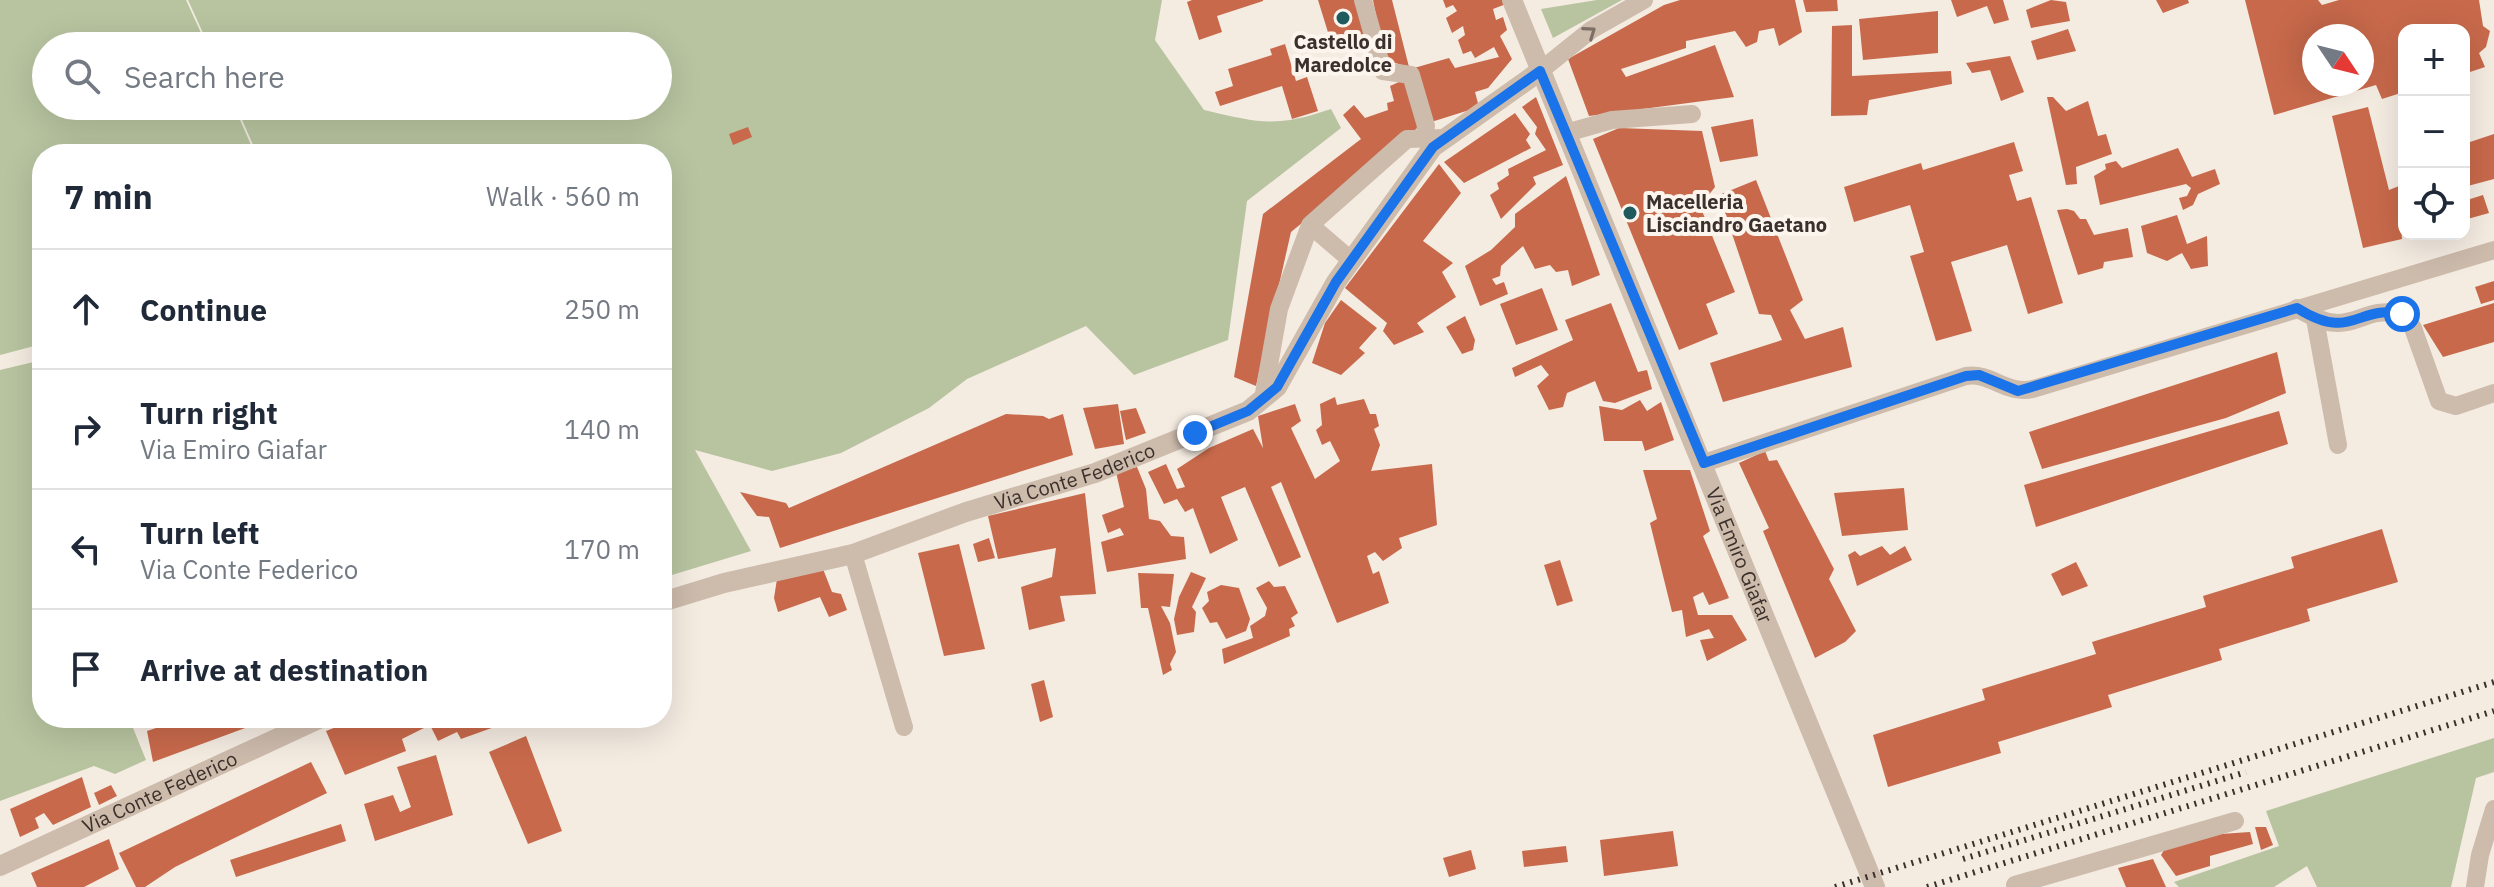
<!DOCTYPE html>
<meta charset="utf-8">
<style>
:root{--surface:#fff;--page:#f2f2f3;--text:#1f2937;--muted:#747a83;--line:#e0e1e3}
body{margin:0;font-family:"IBM Plex Sans",sans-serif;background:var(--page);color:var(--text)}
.controls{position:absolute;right:24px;top:24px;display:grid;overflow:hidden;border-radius:16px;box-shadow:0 8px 32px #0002}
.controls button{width:72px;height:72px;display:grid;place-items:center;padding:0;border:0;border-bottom:2px solid var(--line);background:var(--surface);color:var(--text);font:40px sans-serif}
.compass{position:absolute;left:2302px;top:24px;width:72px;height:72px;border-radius:50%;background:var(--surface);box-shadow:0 8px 32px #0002;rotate:125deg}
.stop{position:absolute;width:24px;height:24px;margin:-18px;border:6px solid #1a73e8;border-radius:50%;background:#fff}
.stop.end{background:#1a73e8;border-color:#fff;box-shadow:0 2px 8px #0008}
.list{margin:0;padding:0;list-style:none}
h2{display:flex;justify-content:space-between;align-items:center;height:104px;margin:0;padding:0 32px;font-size:34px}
h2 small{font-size:26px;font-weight:400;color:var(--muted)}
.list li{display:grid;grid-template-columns:52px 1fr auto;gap:24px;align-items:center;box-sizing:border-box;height:120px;padding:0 32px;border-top:2px solid var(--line)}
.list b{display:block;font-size:30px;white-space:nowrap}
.list p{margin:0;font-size:26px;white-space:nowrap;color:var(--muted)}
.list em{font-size:26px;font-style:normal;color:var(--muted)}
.icon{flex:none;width:44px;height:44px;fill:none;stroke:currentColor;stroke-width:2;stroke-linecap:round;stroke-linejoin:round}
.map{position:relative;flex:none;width:2494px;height:887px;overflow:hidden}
.search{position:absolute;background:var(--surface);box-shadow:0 8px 32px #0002;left:32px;top:32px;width:640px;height:88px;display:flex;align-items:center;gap:20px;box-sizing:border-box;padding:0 28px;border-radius:44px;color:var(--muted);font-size:30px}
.panel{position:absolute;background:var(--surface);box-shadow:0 8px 32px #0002;left:32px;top:144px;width:640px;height:584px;border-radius:32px}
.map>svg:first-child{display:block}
.green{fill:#b8c4a0}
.building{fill:#c8694b;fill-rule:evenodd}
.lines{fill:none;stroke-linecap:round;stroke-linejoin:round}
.minor{stroke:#cdbbac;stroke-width:18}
.tertiary{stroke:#cdbbac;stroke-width:20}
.rail{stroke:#3b302b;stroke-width:6;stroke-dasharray:2 6;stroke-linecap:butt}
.oneway{stroke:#7d6f65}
.route{stroke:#1a73e8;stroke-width:10}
.poi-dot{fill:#1f5a5e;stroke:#fbf5ee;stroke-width:3}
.labels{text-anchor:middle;stroke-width:8;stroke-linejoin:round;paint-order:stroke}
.poi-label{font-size:20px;font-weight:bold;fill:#3b302b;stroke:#fbf5ee}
.street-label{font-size:20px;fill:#3b302b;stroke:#fbf5ee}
</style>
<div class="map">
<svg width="2494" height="887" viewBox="0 0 2494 887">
<rect width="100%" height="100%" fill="#f4ebe1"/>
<path class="green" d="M0 0H186L207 46H46V106H234L255 154H42V344L0 355Z
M188 0H1162L1155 40 1204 110C1260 123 1275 128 1331 109L1341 128 1247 201 1228 340 1134 375 1086 326 967 379 929 408 841 453 772 471 695 450 751 551 662 578V154H257L236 106H658V46H209Z
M1597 0H1622L1553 38 1541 9Z
M42 360V718H138L131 723 146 760 115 774 94 766 0 801V370Z
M2494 738V772L2476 778 2451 887H2317L2307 866 2274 887H2179L2174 882 2279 846 2266 811Z"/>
<path class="building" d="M1192 0H1263V1L1217 16 1222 32 1199 40 1187 2Z
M1318 0H1358L1370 40 1352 46 1349 36 1331 42Z
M1373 0H1392L1409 67 1385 60Z
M1443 0H1504L1506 4 1493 9 1496 20 1503 17 1507 30 1500 36 1512 59 1488 88 1475 92 1479 107 1428 123 1414 68 1449 58 1455 68 1499 57 1494 47 1475 58 1471 51 1463 54 1458 40 1465 35 1463 26 1452 33 1446 18 1457 11 1453 5 1446 8Z
M1680 0H1795L1802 32 1779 46 1774 28 1759 31 1757 42 1746 47 1735 31 1686 41V48L1621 69 1626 77 1715 45 1734 97 1589 116 1568 59 1664 5Z
M1803 0H1837L1838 11 1806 12Z
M1951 0H2003L2009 20 1994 24 1987 6 1957 17Z
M2051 0 2066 2 2070 21 2031 28 2026 10Z
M2156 0H2188L2189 3 2163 13Z
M2245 0H2318L2322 5 2339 0H2479L2483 26 2490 31 2486 47 2479 53 2485 67 2464 74V30H2404V92L2382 99 2376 85 2274 115ZM2314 36H2362V84H2314Z
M1938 11V53L1863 60 1859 19Z
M1852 25V76L1951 71 1952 84 1869 100 1867 115 1831 116 1832 26Z
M2068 29 2076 51 2037 60 2031 41Z
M1285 44 1296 81 1307 77 1318 111 1292 119 1282 86 1220 106 1215 92 1233 86 1228 69 1272 55 1270 49Z
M2010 56 2024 92 2001 101 1990 70 1972 73 1966 63Z
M1408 78 1421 125 1291 232 1256 386 1234 377 1263 214 1361 139 1343 115 1354 105 1365 118 1388 110 1387 103 1394 101 1390 86Z
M1536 97 1563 165 1533 177 1536 184 1501 219 1490 195 1499 189 1497 183 1509 175 1508 169 1546 150 1535 134 1537 127 1522 107Z
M2047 97H2053L2066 111 2088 101 2098 136 2106 134 2112 154 2076 167 2077 184 2066 185Z
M2368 107 2389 190 2404 184V198L2399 200 2402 239 2363 248 2332 116Z
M1515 113 1530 134 1526 140 1531 148 1464 183 1444 162Z
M1753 119 1758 156 1720 162 1711 127Z
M748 127 752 137 733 145 729 134Z
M1619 128 1702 131 1715 187 1700 206 1735 292 1706 304 1718 334 1679 350 1593 139Z
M2494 134V179L2464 187V144Z
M2014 142 2023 171 2009 175 2017 201 2031 197 2063 303 2028 314 2007 245 1951 262 1972 331 1936 341 1910 256 1924 252 1910 205 1854 222 1844 187 1921 163 1923 170Z
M2178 148 2192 177 2215 169 2220 184 2198 194 2193 205 2183 210 2179 198 2187 196 2191 188 2186 184 2100 205 2094 176 2106 169 2105 164 2116 161 2122 168Z
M1439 164 1461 193 1423 241 1453 263 1442 272 1456 297 1417 323 1424 332 1394 345 1383 331 1387 323 1345 288Z
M1566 176 1600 275 1572 286 1568 270 1556 272 1550 265 1535 269 1523 246 1501 266 1500 276 1492 279 1496 285 1504 282 1508 294 1480 306 1465 266 1491 250 1515 227V214Z
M1756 180 1803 300 1790 310 1805 339 1843 327 1852 367 1723 402 1710 363 1782 340 1771 315 1759 314 1719 195Z
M2483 195 2489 213 2464 220V201Z
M2067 209 2074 211 2080 219H2086L2094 235 2128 228 2133 257 2104 262 2103 268 2078 275 2057 210Z
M2177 215 2187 244 2207 236 2208 266 2191 269 2182 253 2167 261 2147 253 2141 226Z
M2494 281V300L2481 304 2475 287Z
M1542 288 1558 330 1516 345 1500 304Z
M1341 300 1377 328 1359 348 1365 353 1341 375 1312 363 1325 323Z
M1611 303 1638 372 1647 370 1652 389 1615 403 1603 401 1595 381 1567 393 1563 407 1549 410 1537 386 1549 375 1541 365 1515 377 1512 368 1573 340 1565 320Z
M2494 303V342L2443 357 2423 325Z
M1465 316 1475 340 1473 350 1462 354 1446 327Z
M2277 352 2286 393 2226 418 2042 469 2029 432Z
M1335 397 1337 405 1364 399 1370 414H1376L1379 426 1374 429 1380 445 1371 471 1432 464 1437 525 1399 538 1402 548 1383 561 1375 552 1367 556 1373 574 1379 571 1389 603 1337 623 1281 482 1271 487 1301 557 1279 567 1245 487 1221 497 1238 540 1210 554 1193 508 1185 512 1177 499 1164 504 1148 472 1166 464 1177 489 1185 487 1177 469 1209 448 1253 429 1263 448 1258 416 1295 404 1301 421 1291 428 1315 479 1340 461 1330 441 1322 445 1316 430 1322 425 1320 404Z
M1640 400 1647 411 1661 402 1674 440 1645 451 1642 441H1604L1599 406 1622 410Z
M1118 404 1124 444 1095 449 1083 408Z
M1136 408 1146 433 1126 440 1120 411Z
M2279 411 2288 444 2036 527 2024 485Z
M1006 414 1043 416 1049 419 1063 414 1073 455 780 548 769 517 757 516 740 492 786 503 789 508Z
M1765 451 1769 461 1777 460 1834 569 1829 579 1856 631 1845 642 1815 658 1763 531 1769 528 1739 463Z
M1137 467 1146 489 1149 519 1160 521 1171 536 1184 537 1186 559 1107 572 1101 542 1124 535 1120 528 1108 533 1102 515 1124 507 1116 472Z
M1643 470H1690L1710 531 1703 536 1729 598 1709 605 1703 592 1693 597 1698 615H1732L1747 640 1707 661 1700 640 1714 638 1709 629 1686 637 1682 610 1672 612 1650 523 1657 519Z
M1904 488 1908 530 1842 536 1834 493Z
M1085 493 1096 594 1060 596 1065 621 1029 630 1021 587 1052 577 1056 548 998 559 988 516Z
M2382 529 2398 582 2307 609 2310 621 2219 649 2222 660 2108 695 2112 707 1998 742 2001 753 1888 787 1873 735 1985 700 1982 689 2096 654 2092 642 2206 607 2203 596 2294 568 2291 557Z
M989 538 995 558 978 562 973 544Z
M959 544 985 649 944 656 918 553Z
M1882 546 1890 555 1905 546 1912 560 1857 586 1848 555 1855 551 1860 556Z
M1560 560 1573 601 1557 606 1544 565Z
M2076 562 2088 586 2062 596 2051 574Z
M823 569 832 592 841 594 847 610 829 617 820 597 778 612 774 598 777 579Z
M1191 572 1206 578 1192 607 1196 612 1194 632 1177 635 1174 619 1179 597Z
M1138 573 1174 574 1170 607 1161 606 1170 623 1176 652 1170 664 1172 670 1163 675 1148 608H1141Z
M1269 581 1274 587 1285 586 1298 613 1291 618 1295 626 1289 629 1290 636 1224 664 1222 649 1253 638 1250 626 1265 616 1267 608 1256 588Z
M1221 585 1239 588 1250 619 1246 631 1226 639 1217 622 1210 623 1202 608 1209 601 1207 592Z
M1044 680 1053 717 1040 722 1031 684Z
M186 718H272L153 762 147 731Z
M359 718H499L500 725 461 739 457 732 438 741 430 725 402 739 406 751 345 775 326 731Z
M526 736 562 831 528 844 489 752Z
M436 755 453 815 375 841 364 804 393 795 400 812 411 807 397 767Z
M311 762 327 793 175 867 145 887H136L119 853Z
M82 777 91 807 53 825 44 813 35 818 39 828 20 837 10 809Z
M111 785 117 796 99 805 94 793Z
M341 824 346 841 236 877 230 860Z
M2255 827H2266L2273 845 2261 850Z
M1673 831 1678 866 1604 876 1600 840Z
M2250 832 2253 844 2210 856V866L2176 876 2161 855 2164 850 2221 834Z
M109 839 119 869 84 887H37L31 873Z
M1566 846 1568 862 1524 867 1522 851Z
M1471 850 1476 869 1449 877 1443 858Z
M2153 859 2166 887H2126L2118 868Z"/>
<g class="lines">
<path class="minor" d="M1363 0 1383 71 1411 75 1426 126 1424 139
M1540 71 1591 30 1644 0
M1566 133 1612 120 1692 114
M1310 225 1352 261
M2297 308C2353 343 2356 304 2402 314L2413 328 2439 401 2456 406 2494 393
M2315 319 2338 445
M1263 399 1279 309 1310 225 1407 139 1446 138
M1704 463 1966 376C1991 372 2006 395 2033 389L2494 250
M853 554 904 727
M2015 885 2235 821
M2475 887 2480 855 2494 809"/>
<g class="tertiary">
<path id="s1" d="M1512 0 1875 887"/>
<path id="s2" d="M662 602 724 583 853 554 966 512 1095 473 1248 411 1277 387 1336 282 1433 147 1540 71"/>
<path id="s3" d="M0 866 321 718"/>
</g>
<path class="rail" d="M1963 859 2246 772
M1835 887 2494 682
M1927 887 2494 711"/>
</g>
<defs><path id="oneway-chevron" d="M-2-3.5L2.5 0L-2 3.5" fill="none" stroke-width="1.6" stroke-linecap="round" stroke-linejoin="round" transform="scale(2)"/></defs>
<use class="oneway" href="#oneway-chevron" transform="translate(1590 32) rotate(-35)"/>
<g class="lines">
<path class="route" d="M1195 433 1248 411 1277 387 1336 282 1433 147 1540 71 1704 463 1966 376 1979 375 2018 391 2297 308C2353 343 2356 304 2402 314"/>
</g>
<g class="poi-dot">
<circle cx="1343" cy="18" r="8"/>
<circle cx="1630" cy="213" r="8"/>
</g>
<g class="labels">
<g class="poi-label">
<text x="1343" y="49">Castello di<tspan x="1343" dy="23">Maredolce</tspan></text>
<text x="1646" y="209" text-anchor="start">Macelleria<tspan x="1646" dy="23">Lisciandro Gaetano</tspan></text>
</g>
<g class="street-label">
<text dy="7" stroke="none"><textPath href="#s2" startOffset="432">Via Conte Federico</textPath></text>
<text dy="7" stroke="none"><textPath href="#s1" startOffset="600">Via Emiro Giafar</textPath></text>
<text dy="7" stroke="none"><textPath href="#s3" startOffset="176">Via Conte Federico</textPath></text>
</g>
</g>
</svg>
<div class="controls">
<button>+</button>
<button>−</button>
<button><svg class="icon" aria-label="locate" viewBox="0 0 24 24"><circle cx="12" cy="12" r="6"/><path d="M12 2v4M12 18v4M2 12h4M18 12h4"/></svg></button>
</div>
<svg class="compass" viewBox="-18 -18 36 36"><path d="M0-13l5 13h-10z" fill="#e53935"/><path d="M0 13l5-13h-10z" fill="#747a83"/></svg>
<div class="stop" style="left:2402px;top:314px"></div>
<div class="stop end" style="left:1195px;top:433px"></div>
<div class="search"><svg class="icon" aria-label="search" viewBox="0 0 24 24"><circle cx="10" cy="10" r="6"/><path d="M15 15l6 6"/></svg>Search here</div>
<section class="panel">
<h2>7 min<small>Walk · 560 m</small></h2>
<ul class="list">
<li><svg class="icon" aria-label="ahead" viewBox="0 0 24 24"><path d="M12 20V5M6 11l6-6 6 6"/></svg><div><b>Continue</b></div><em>250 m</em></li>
<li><svg class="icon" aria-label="right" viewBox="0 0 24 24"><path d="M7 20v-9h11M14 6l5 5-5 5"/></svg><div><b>Turn right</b><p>Via Emiro Giafar</p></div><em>140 m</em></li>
<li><svg class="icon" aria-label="left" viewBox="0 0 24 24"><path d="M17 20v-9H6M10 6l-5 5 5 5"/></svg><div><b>Turn left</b><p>Via Conte Federico</p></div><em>170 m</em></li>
<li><svg class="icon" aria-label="arrive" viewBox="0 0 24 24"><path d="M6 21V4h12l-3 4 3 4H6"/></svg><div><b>Arrive at destination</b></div></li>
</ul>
</section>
</div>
